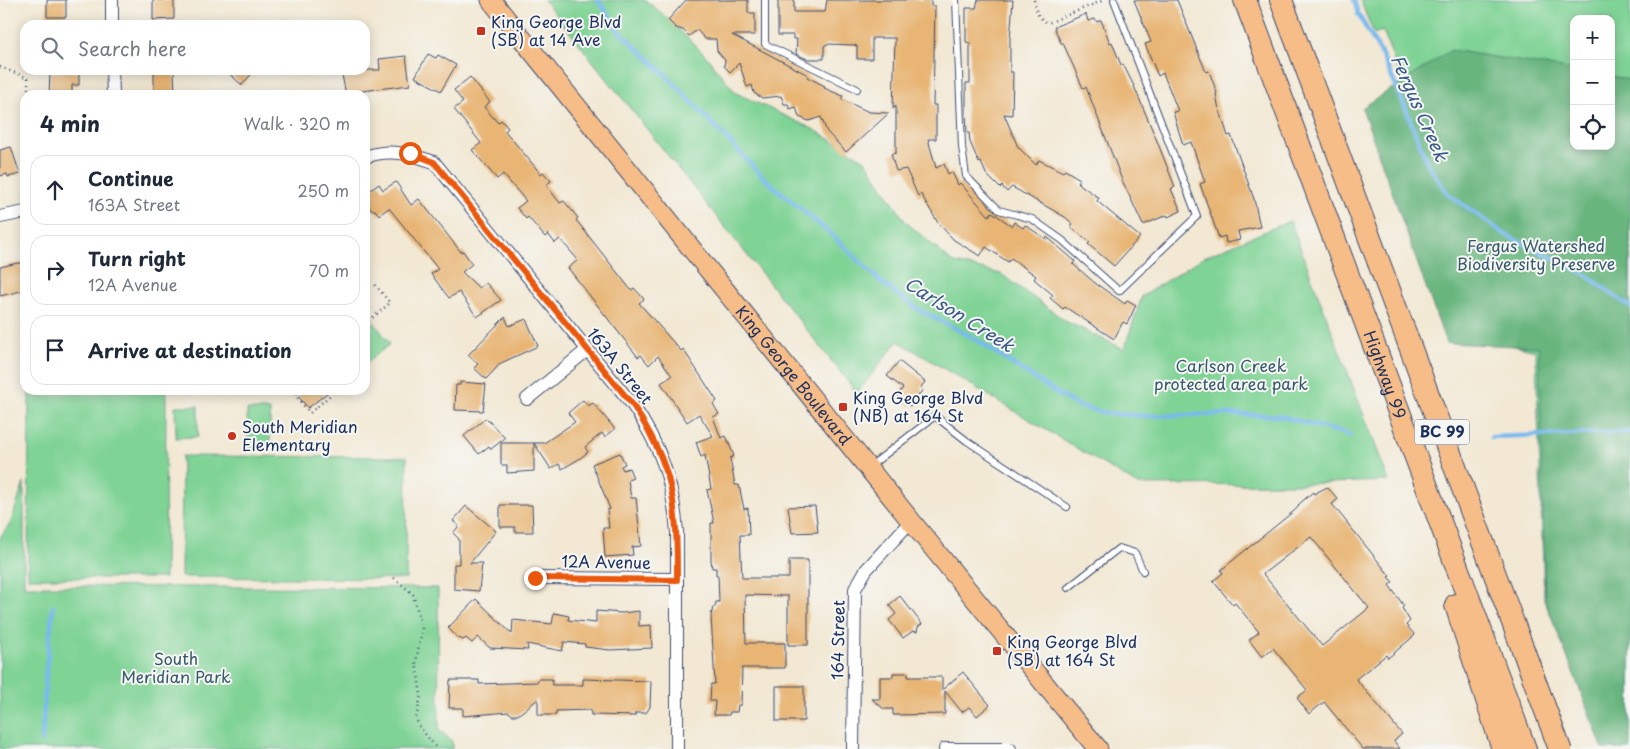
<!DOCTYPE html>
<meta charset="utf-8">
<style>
:root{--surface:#fff;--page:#f6f6f7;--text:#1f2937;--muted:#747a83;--line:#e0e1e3}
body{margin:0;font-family:"Playpen Sans",sans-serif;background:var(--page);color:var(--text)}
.controls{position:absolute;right:15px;top:15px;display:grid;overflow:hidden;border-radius:10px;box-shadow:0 2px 12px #0003}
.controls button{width:45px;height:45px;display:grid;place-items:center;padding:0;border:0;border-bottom:1px solid var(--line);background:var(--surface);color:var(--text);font:25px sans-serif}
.stop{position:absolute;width:15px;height:15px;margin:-11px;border:4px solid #ea580c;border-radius:50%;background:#fff}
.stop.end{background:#ea580c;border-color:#fff;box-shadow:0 1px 5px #0008}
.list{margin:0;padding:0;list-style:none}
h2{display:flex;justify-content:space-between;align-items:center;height:65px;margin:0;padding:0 20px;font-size:21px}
h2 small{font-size:16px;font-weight:400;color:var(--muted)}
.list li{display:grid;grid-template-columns:32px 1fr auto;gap:15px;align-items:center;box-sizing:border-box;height:70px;margin:0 10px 10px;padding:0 10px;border:1px solid var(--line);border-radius:15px}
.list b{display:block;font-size:19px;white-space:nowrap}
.list p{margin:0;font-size:16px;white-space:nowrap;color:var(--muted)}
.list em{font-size:16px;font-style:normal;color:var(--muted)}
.icon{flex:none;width:28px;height:28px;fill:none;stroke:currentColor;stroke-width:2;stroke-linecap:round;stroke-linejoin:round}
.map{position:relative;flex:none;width:1630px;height:749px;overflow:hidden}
.search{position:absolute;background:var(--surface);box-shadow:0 2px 12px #0003;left:20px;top:20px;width:350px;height:55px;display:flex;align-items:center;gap:12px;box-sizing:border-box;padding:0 18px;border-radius:15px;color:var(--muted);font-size:19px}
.panel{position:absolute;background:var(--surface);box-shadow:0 2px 12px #0003;left:20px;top:90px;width:350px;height:305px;border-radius:15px}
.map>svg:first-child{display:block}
.green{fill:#7fd395;stroke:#4d817a;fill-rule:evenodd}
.forest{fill:#67b57e;stroke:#41726e}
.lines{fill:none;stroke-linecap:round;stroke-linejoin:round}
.stream{stroke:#79baee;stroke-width:4.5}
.building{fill:#e8b574;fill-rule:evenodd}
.service-casing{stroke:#3b4b70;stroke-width:8}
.minor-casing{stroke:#3b4b70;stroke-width:14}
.primary-casing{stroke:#3b4b70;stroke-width:21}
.motorway-casing{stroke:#3b4b70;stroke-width:24}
.path{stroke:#3b4b70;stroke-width:2.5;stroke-dasharray:1 4;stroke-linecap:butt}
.service{stroke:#fff;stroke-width:6}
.minor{stroke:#fff;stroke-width:12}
.primary{stroke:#f7bd88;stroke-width:19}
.motorway{stroke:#f7bd88;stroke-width:22}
.route{stroke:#ea580c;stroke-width:6}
.poi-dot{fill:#c8321e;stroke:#f6f6f2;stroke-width:2}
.labels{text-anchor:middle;stroke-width:4;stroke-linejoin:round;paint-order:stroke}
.shield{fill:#f6f6f2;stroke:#5d6b8a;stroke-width:1}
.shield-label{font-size:15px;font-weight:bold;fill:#1b2f5e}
.poi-label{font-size:16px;fill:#1b2f5e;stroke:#f6f6f2;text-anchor:start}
.park-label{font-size:16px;fill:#34586c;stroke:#f6f6f2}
.street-label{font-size:16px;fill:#1b2f5e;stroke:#f6f6f2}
.water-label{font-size:18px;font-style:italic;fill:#375989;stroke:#f6f6f2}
</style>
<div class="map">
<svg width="1630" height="749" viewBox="0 0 1630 749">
<rect width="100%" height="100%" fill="#f6f6f2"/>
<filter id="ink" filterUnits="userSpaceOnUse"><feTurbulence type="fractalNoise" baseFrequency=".02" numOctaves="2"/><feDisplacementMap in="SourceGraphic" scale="10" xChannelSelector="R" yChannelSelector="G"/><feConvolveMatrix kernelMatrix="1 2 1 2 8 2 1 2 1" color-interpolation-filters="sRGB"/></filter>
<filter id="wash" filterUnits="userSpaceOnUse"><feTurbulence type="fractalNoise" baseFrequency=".0096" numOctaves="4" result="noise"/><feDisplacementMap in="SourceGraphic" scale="20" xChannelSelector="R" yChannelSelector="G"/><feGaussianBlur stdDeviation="1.12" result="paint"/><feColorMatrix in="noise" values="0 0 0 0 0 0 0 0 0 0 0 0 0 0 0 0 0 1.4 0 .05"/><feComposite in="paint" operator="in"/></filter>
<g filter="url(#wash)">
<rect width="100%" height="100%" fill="#f2e8d3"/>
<path class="green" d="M544 0H645L664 15 705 55 736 93 813 129 865 160 905 221 952 262 1001 274 1067 322 1124 349 1142 296 1204 257 1290 221 1389 481 1297 484 1138 485 898 341 857 393Z
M1360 0H1630V732H1602L1544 600 1536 351 1458 333 1451 216 1383 31 1374 34ZM1574 19H1611V146H1574Z
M374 322 390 344 365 364V329Z
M29 390H166L165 578H28Z
M175 406H198V437L176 438Z
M247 410H270V449L248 450Z
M182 456 407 457 406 579 181 577Z
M24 483V586L438 588 439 730 452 741V749H0V537L10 524Z"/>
<path class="forest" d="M1451 50 1574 70V146H1611V76L1630 80V749H1603L1545 600 1539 347 1446 343 1362 108Z"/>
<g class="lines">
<path class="stream" d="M598 0 619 31 666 75 765 179 831 234 881 282 919 310 970 336 1058 394 1078 406 1106 413 1144 416 1231 414 1280 416 1351 435
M1354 0 1358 14 1381 53 1405 107 1428 165 1448 194 1506 235 1582 272 1630 307
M1491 437 1630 432
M42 741 46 670 53 607"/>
</g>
<g id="blocks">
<path class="building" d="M47 0H66V17H47Z
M153 0H174V19L153 20Z
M686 0H748V13H755V35H732L808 75 807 77 825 86 824 88 843 96 841 99 869 112 889 113 846 152 827 132 821 117 809 121 799 117 796 107 790 109 788 104H784L781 96 762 98 754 93 752 85 747 87 739 63 730 72 724 66 725 60 717 51 716 39H705L697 30 689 36 683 30 676 28 668 20Z
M778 0H794V12H825L827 0H931V6H935L933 105H936V139H928L936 168 944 164 948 174 952 172 958 185 960 183 989 216 992 212 1012 226 1014 222 1023 228 1025 225 1046 239 1047 237 1075 261 1073 264 1095 283 1125 304 1127 300 1136 305 1127 324 1123 322 1114 339 1065 307 1063 309 1050 298 1053 295 1034 279 1036 276 1011 258 1008 262 986 247 980 256 954 240 938 223 921 194 918 196 906 169 896 171 891 154 896 153V106L893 109 895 38H872V59H857V46L854 45 827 44 824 46V59H807L796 54 797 39H793V35H778Z
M978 0H1013L1010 40V72H1013L1012 115 1004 114 1018 147 1036 165 1039 160 1063 172 1065 170 1080 179 1078 182 1082 186 1099 198 1097 201 1140 237 1114 266 1088 244 1090 242 1070 227 1073 224 1065 217 1012 187 1007 192 1002 186 1000 188 986 174 981 162 979 163 970 142 969 133H967L966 110V83H970V43L966 42V8H976Z
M1134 0H1177L1206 72 1209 71 1217 93 1216 94 1218 105 1228 136 1231 135 1254 199 1260 227 1238 231 1240 240 1226 243 1225 236 1219 238 1200 184 1205 182 1191 142 1183 145 1173 112 1178 111 1163 73 1158 76 1145 44 1151 42Z
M1086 14 1088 21 1095 19 1097 22 1101 20 1110 43 1112 42 1121 65 1123 64 1134 86 1157 141 1175 187 1171 189 1181 211 1168 217 1167 215 1143 225 1122 180 1086 87 1083 88 1063 43H1061L1054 27Z
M428 54 436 58 438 55 456 65 441 91 415 77Z
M406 56 410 85 362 91 364 95H346L341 70H380L379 59Z
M154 70H174L175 95H154Z
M225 70H255L242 85Z
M70 71 79 73V85H72V95H49L50 72Z
M470 77 490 102 484 107 498 123 501 120 508 128 505 131 541 174 543 172 551 181 546 185 560 203 564 201 578 218 576 220 631 290 634 288 644 299 639 303 681 351 683 349 717 401 713 404 719 414 713 417 721 438 726 436 734 456 730 458 735 485H739L744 509 748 508 749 535H740L742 578H789V560H808V645H788V596L745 595 746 643H785V668H742L741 705H738L737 712H730L729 715H714L715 701H710L711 684H715L711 616 713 607H715L716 602H719L718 575H716V568H712L711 560V523H714L707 490 711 489 705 455 701 457 696 442 713 436 699 414 687 422 661 383 672 376 658 356 649 365 641 355 638 357 568 268 578 260 560 239 555 243 548 234 545 237 528 217 526 219 517 208 526 201 503 174 497 179 472 150 481 143 454 109 463 102 454 90Z
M11 147 20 174 8 177 7 174 0 176V150Z
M396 182 411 205 419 199 461 252 463 251 472 264 462 272 479 288 486 283 501 300 477 317 459 292 449 298 431 274 438 269 389 208 379 215 375 210H371L365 201V194L379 184 383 190Z
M18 263H25V290L0 296V267Z
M505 317 509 326 526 319 538 346 501 363 486 379 474 368 478 364 468 355Z
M899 361 925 382 921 387 922 391 910 406 897 396 903 388 887 376Z
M460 382 486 384 483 411 455 410 456 385H460Z
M293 390H331L308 408Z
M583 400 588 406 593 403 615 429 605 437 602 433 585 447 588 452 579 459 562 469 559 464 551 469 534 443H544L575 422 568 413Z
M486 418 505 438 491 449 489 446 479 454 464 436Z
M501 443H534V471L507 473V465H501Z
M620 453 625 464 621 466 623 470 629 468 633 478 628 480 631 498H636L641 546 632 547 633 555 605 557 603 528H609L607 510 610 509 592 464Z
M1327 487 1338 499 1332 504 1390 576 1388 577 1393 582 1389 585 1404 606 1402 608 1410 621 1406 625 1415 635 1388 658 1386 655 1356 679 1402 734 1394 741 1400 749H1363L1324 702 1309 714 1297 698 1307 690 1273 648 1262 657 1249 640 1259 632 1235 603 1233 605 1213 581 1223 573 1221 570 1294 511 1299 506 1298 505 1313 492 1314 494ZM1311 537 1369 608 1322 646 1263 574Z
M500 505H532L533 532H515V527H500Z
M466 506 496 531 470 563H482L479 591 454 589V564H459V539L453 533 459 526 453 521Z
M815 506 818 532 792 533 788 507Z
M900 596 922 624 918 627 917 632 913 631 903 638 889 620 896 614 889 605Z
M476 599 512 634 513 620 552 624 554 613 569 616 568 620 596 623V611L622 613 639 611V626L651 625 652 648 610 650 585 647V644L564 642 562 651 527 644 528 650 490 648 478 637 472 643 466 638 463 640 457 637 448 628Z
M963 672 990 705 977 716 969 707 962 712 945 691V714L893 715V709H884L872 699H880V677H893V673H908V677H942V690Z
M538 679H552V685H583V679L651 681 650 707 646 713H635V716L591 715V710L556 711V715H538V699L518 715H512L509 712 463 716V708H449L450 680H479V684L538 682Z
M776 686H804V721H776Z"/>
</g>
</g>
<g filter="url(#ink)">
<use href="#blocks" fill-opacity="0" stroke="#3b4b70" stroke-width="1"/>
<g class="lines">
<g class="service-casing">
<path id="service" d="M765 0V44L857 89
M956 0 962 147 966 176 999 210 1032 219 1062 240 1119 291 1197 216 1114 0
M869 467 935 416 967 441 1067 507
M1068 588 1119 548 1135 553 1143 571"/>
</g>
<g class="minor-casing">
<path id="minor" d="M112 0V25
M112 70 113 95
M365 157C390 148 410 154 434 162L632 404C661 447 673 481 677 532V749
M0 217 25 212
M527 399 587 350
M535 578 677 579
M853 749 855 589 866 570 911 521
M945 749H1010"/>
</g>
<g class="primary-casing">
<g id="primary">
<path id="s1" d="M491 0 911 521 1098 749"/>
</g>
</g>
<g class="motorway-casing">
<g id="motorway">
<path id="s2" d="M1245 0 1525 749"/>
<path d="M1281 0 1560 749"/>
<path d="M1456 605 1503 749"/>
</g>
</g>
<path class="path" d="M1034 0C1037 12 1036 17 1048 23L1104 0
M0 67 28 78V95
M365 324 390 303 373 282
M291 390 310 413 336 390
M394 578 413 594 422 628 416 662 421 695 416 719 419 726 437 749"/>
<use href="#service" class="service"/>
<use href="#minor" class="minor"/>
<use href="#primary" class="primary"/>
<use href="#motorway" class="motorway"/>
</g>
</g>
<g class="lines" filter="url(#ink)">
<path class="route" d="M410 153 434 162 632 404C675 468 677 505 677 580L535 578"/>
</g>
<g class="poi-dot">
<rect x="476" y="26" width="10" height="10" rx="2.5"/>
<rect x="838" y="402" width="10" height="10" rx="2.5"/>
<circle cx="232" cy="436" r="5"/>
<rect x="992" y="646" width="10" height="10" rx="2.5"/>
</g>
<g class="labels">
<rect class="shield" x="1414.5" y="419.5" width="55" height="25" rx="4"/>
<g class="shield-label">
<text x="1442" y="437">BC 99</text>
</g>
<g class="poi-label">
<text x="491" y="28">King George Blvd<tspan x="491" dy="18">(SB) at 14 Ave</tspan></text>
<text x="853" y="404">King George Blvd<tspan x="853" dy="18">(NB) at 164 St</tspan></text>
<text x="242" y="433">South Meridian<tspan x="242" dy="18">Elementary</tspan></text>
<text x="1007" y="648">King George Blvd<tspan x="1007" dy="18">(SB) at 164 St</tspan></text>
</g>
<g class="park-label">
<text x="1536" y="252">Fergus Watershed<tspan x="1536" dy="18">Biodiversity Preserve</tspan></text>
<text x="1231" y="372">Carlson Creek<tspan x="1231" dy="18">protected area park</tspan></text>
<text x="176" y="665">South<tspan x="176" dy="18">Meridian Park</tspan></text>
</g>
<g class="street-label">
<text transform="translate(620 366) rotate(51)" y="6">163A Street</text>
<text dy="6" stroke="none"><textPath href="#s2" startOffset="400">Highway 99</textPath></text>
<text dy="6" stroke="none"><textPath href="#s1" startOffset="482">King George Boulevard</textPath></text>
<text transform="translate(606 562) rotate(1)" y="6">12A Avenue</text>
<text transform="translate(838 640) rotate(-89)" y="6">164 Street</text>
</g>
<g class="water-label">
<text transform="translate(1419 108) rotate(66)" y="6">Fergus Creek</text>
<text transform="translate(959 315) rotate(32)" y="6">Carlson Creek</text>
</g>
</g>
</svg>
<div class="controls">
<button>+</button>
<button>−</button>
<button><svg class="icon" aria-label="locate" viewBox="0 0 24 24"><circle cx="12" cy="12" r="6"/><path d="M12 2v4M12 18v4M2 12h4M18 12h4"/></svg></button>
</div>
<div class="stop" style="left:410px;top:153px"></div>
<div class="stop end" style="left:535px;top:578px"></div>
<div class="search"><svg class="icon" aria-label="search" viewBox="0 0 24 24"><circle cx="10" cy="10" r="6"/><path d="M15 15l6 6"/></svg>Search here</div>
<section class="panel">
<h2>4 min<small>Walk · 320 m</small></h2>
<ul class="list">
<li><svg class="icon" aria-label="ahead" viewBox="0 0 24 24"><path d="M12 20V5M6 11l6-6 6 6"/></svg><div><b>Continue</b><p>163A Street</p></div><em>250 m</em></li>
<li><svg class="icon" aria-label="right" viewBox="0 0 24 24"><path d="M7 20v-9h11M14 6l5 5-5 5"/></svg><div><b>Turn right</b><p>12A Avenue</p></div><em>70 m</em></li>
<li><svg class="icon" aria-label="arrive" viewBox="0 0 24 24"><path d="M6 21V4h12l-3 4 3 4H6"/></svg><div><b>Arrive at destination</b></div></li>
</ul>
</section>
</div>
